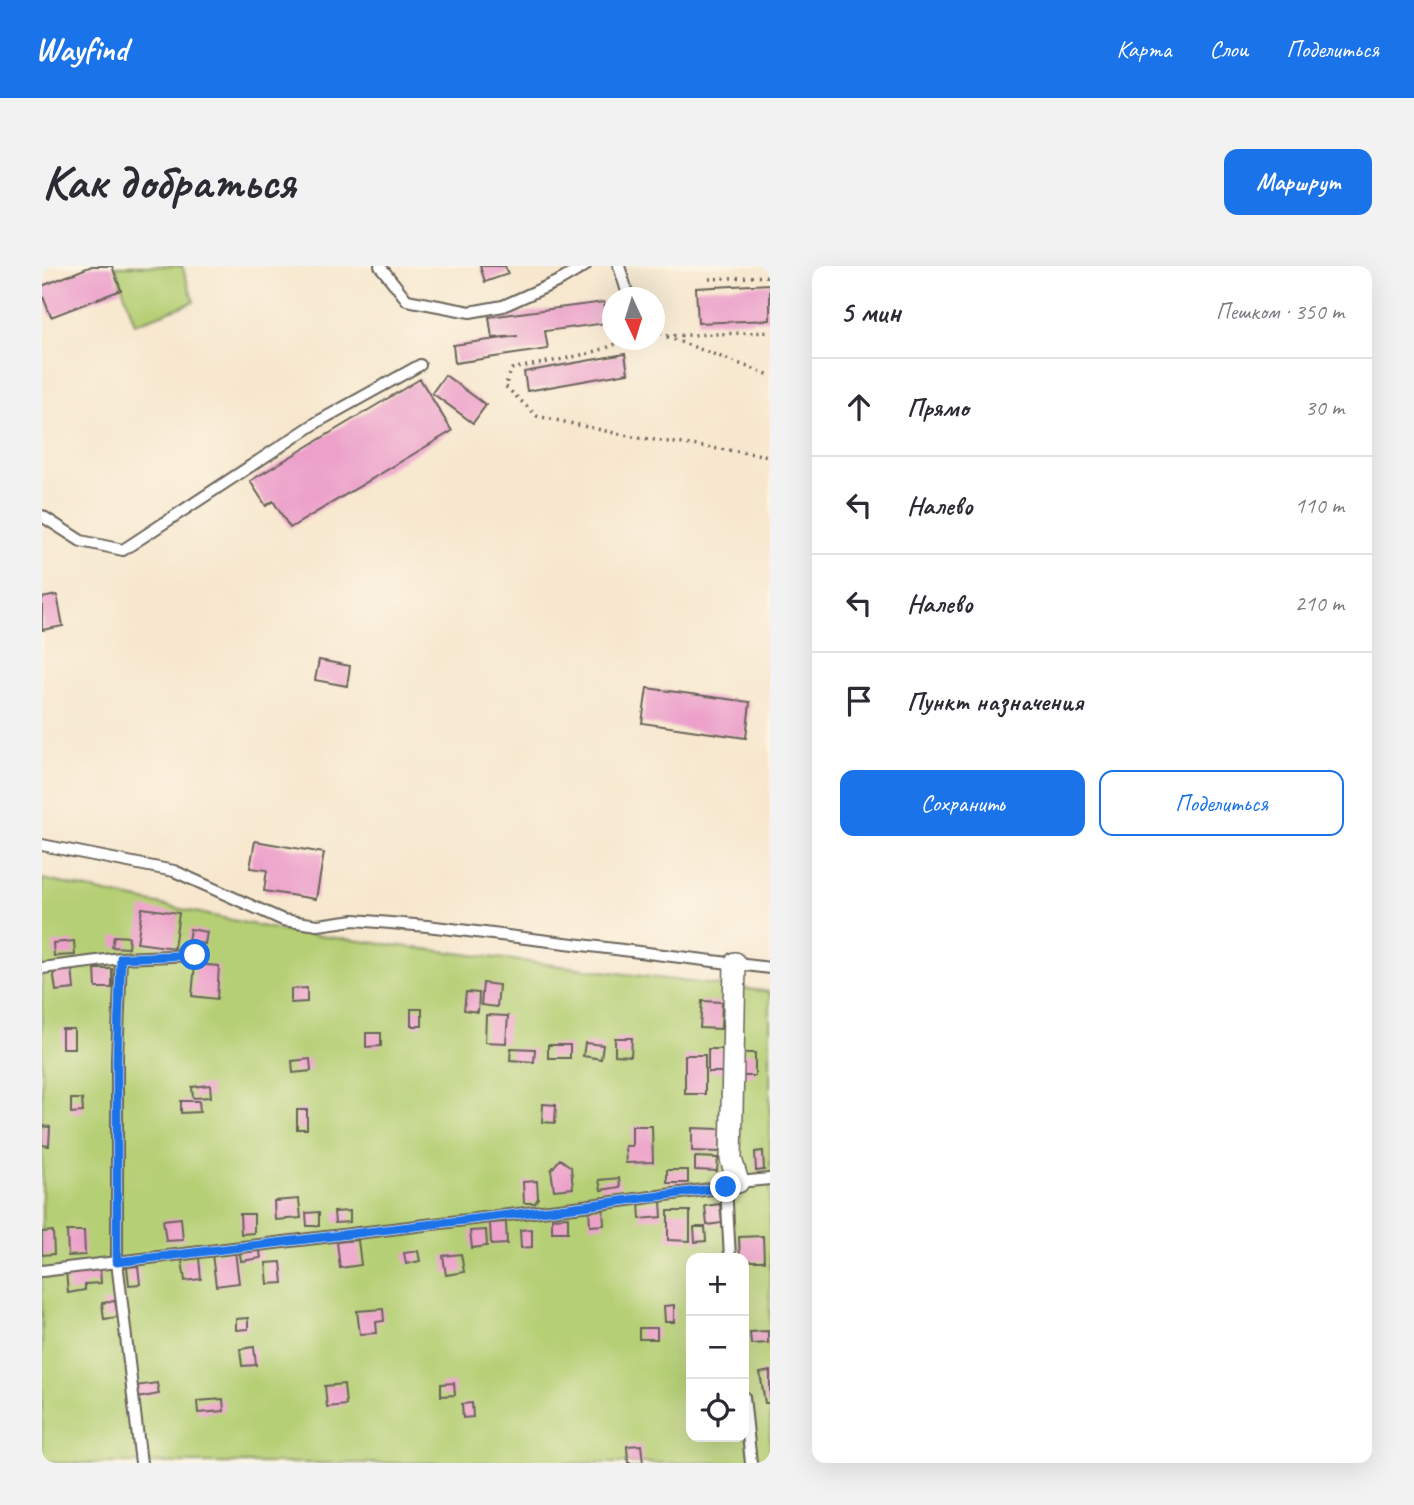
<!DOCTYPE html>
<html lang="ru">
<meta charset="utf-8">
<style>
:root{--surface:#fff;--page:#f2f2f3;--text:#2b2b33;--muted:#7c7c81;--line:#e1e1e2;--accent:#1a73e8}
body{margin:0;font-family:Caveat,sans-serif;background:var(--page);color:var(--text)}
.controls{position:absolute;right:21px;bottom:21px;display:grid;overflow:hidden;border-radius:14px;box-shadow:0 7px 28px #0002}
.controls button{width:63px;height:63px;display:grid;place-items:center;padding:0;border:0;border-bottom:2px solid var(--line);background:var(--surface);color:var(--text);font:35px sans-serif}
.compass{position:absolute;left:560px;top:21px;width:63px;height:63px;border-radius:50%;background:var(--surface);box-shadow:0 7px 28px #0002;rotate:176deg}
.stop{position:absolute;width:21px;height:21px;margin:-16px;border:5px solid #1a73e8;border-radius:50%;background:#fff}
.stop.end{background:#1a73e8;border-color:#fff;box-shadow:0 2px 7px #0008}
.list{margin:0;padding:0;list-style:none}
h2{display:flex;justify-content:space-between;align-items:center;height:91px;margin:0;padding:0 28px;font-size:30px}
h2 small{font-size:23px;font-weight:400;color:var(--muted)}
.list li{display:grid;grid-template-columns:46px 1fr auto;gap:21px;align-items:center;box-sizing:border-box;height:98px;padding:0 28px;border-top:2px solid var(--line)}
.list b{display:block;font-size:26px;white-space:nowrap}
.list em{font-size:23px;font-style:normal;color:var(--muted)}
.actions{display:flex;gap:14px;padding:21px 28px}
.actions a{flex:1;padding:16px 0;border:2px solid var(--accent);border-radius:14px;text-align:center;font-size:24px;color:var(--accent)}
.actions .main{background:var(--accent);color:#fff}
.icon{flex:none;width:38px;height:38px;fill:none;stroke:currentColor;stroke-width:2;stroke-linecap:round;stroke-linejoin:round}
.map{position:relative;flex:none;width:728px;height:1197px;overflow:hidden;border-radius:14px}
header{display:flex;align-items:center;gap:42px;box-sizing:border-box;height:98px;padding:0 35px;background:var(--accent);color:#fff}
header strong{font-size:33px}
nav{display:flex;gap:38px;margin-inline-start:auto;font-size:24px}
.intro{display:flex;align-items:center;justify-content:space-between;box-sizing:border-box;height:168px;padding:0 42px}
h1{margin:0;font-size:49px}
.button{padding:18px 32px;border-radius:14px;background:var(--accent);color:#fff;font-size:24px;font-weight:700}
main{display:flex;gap:42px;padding:0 42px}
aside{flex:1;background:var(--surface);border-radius:14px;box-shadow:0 7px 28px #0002}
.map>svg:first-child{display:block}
.green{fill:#b5cf75;stroke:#687648;stroke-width:2;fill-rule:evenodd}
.building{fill:#eca0ca}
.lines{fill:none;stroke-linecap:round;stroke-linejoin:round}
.service-casing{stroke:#69635a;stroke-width:14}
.minor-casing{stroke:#69635a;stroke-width:24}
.path{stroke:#69635a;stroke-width:3.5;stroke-dasharray:2 5;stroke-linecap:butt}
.service{stroke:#fff;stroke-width:10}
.minor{stroke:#fff;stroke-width:21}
.route{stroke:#1a73e8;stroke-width:9}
</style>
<header>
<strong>Wayfind</strong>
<nav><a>Карта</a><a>Слои</a><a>Поделиться</a></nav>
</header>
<div class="intro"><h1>Как добраться</h1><a class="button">Маршрут</a></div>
<main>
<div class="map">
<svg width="728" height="1197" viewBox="0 0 728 1197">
<rect width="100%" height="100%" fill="#fcf5e5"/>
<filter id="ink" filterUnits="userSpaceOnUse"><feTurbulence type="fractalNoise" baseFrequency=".0143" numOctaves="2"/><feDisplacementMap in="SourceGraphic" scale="14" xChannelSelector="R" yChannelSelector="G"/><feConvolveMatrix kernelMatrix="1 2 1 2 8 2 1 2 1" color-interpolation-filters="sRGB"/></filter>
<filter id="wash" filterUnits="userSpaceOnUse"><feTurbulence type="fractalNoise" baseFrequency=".00686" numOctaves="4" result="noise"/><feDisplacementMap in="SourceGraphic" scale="28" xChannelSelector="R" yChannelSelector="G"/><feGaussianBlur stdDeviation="1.57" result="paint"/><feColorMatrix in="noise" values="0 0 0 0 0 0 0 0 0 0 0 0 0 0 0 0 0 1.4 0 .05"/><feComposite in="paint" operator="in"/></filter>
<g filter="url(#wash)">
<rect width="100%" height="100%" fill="#f7e7ce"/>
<path class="green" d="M73 0H140L152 36 93 58Z
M0 613 246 666 728 726V1197H0ZM649 992H702V1171H649Z"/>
<g id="blocks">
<path class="building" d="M50 0H70L79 24 9 51 0 28V20Z
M438 0H463L466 8 443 16Z
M728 18V54L656 57 654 22Z
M562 36 565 57 503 65 506 83 413 97 411 79 476 70 450 72 447 51Z
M583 88 586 107 485 125 482 106Z
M403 109 444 139 431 157 390 127Z
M378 113 410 165 248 262 231 235 224 240 208 215Z
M15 329 21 360 0 364V332Z
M277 394 308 400 305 420 273 414Z
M605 422 708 436 704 472 600 457Z
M213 575 282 587 274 633 222 625 225 604 208 602Z
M100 642 137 647 132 682 95 677Z
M148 663 165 666 163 678 146 675Z
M72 670 87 671 86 682 70 681Z
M32 675 33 689 12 690 11 677Z
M153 698 177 700 175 733 150 730Z
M30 701 32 723 14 725 11 703Z
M53 703H70V722H54Z
M441 717 457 719 455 741 439 739Z
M265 722V736L249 737V723Z
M424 726 437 727 436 746 422 744Z
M660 735 680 736 679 763 658 762Z
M369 743H380V760H369Z
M444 749 466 750 464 777 443 776Z
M20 763H32V782H20Z
M324 767H339V780L324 781Z
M573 772H590L589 790 573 789Z
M543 777 561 779 559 793 541 790Z
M506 779H528V792H506Z
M469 782 493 783 492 796 468 794Z
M666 783H683L682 806H666Z
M699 787H713V810H698Z
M643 789H663V828H643Z
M268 793 269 805 251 807 250 795Z
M168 819 169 831 151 832 150 821Z
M29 833H40L41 846 29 847Z
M139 835H157L158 846 139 847Z
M501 838 514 839 513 857 500 856Z
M255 844H265V863H255Z
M0 860 8 861 7 880 0 879Z
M590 860H610L611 896 584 897 583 880H590Z
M650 862 679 863 678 886 650 885Z
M721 885 722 904 714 905 713 886Z
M653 891 676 892 675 905 653 904Z
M518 893 529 901 531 922 512 924 509 904Z
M625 904H646V917H625Z
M577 912 578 921 559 924 557 914Z
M495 915 496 932 493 937H482L481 916Z
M257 933 259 952 233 954 232 935Z
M619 935 620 951 598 953 597 937Z
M678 938 680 957 665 959 663 940Z
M561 941 562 959 548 960 547 942Z
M308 945V956L293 957 292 946Z
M626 945H648V975L626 974Z
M277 946V960H265L264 947Z
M198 948H212V967L199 968Z
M526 951V966H510V952Z
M139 952 141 974 124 975 121 954Z
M464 956 465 978 449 979 448 957Z
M652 961H663L664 975 653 976Z
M490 963V981L479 982 478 964Z
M444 964 445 980 430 982 428 965Z
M11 965 12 988 0 989V966Z
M25 965H42L43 989 26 990Z
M721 970 722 995H702V992H698L697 971Z
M316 974 319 999 298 1002 295 976Z
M217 979 219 992 199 995 197 982Z
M193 985 197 1017 174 1020 170 988Z
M376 985 378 995 364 998 362 987Z
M419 988 422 1006 404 1009 401 990Z
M157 992 159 1013 143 1015 140 994Z
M239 996 241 1017 226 1018 224 997Z
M96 1000 98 1018 87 1019 85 1001Z
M58 1002 59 1017 43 1018V1024L26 1027 24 1005Z
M73 1035 76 1051 62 1053 60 1037Z
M632 1039V1056H623L622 1040Z
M341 1043 342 1055 334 1056 335 1067 318 1068 315 1045Z
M206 1052V1063L194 1064V1053Z
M597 1062H615V1073H597Z
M726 1065V1077L709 1078 708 1066Z
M212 1081 214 1099 200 1100 198 1083Z
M728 1105V1137H723L718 1107Z
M115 1117 117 1128 95 1132 93 1120Z
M412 1117 413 1129 399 1130V1118Z
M302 1118 304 1139 285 1141 283 1120Z
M181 1133 182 1145 156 1147 155 1135Z
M430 1137 431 1151 421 1152 420 1138Z
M599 1179 601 1197H586L585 1180Z"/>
</g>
</g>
<g filter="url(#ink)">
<use href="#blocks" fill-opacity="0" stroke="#69635a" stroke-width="2"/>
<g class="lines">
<g class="service-casing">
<path id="service" d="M338 0 365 34 428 46 461 40 519 14 543 0
M577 0 587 32
M0 250 39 275 81 284 277 155 378 99
M0 579 132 605 241 654 276 659 312 654 385 660 728 702
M79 692 75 792V996L99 1197
M0 702 79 692 153 689
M688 992 684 921 690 918
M0 1005 549 939 684 921 696 916 728 913
M702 1131 709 1197"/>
</g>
<g class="minor-casing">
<path id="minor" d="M693 697 689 893 696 916"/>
</g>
<path class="path" d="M667 13 728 10
M612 64 623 70 728 66
M625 71 728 109
M579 74C567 87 492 98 470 103L463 120 495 150 591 171 728 190"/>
<use href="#service" class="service"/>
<use href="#minor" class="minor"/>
</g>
</g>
<g class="lines" filter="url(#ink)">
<path class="route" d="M153 689 79 692 75 792V996L549 939 684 921"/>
</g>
</svg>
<div class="controls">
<button>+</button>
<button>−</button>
<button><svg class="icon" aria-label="locate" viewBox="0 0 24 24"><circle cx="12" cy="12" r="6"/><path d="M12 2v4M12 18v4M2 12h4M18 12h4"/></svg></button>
</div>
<svg class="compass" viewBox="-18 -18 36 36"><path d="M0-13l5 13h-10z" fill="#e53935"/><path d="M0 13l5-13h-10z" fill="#7c7c81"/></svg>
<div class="stop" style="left:153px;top:689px"></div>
<div class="stop end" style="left:684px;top:921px"></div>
</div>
<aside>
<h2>5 мин<small>Пешком · 350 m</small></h2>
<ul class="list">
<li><svg class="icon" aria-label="ahead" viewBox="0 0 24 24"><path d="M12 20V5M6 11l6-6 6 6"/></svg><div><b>Прямо</b></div><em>30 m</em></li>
<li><svg class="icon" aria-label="left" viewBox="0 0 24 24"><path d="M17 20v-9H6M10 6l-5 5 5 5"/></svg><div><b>Налево</b></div><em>110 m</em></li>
<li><svg class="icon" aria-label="left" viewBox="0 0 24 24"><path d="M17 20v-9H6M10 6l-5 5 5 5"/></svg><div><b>Налево</b></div><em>210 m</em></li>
<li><svg class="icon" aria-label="arrive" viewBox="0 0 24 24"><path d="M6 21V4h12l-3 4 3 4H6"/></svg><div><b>Пункт назначения</b></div></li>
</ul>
<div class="actions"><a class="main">Сохранить</a><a>Поделиться</a></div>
</aside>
</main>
